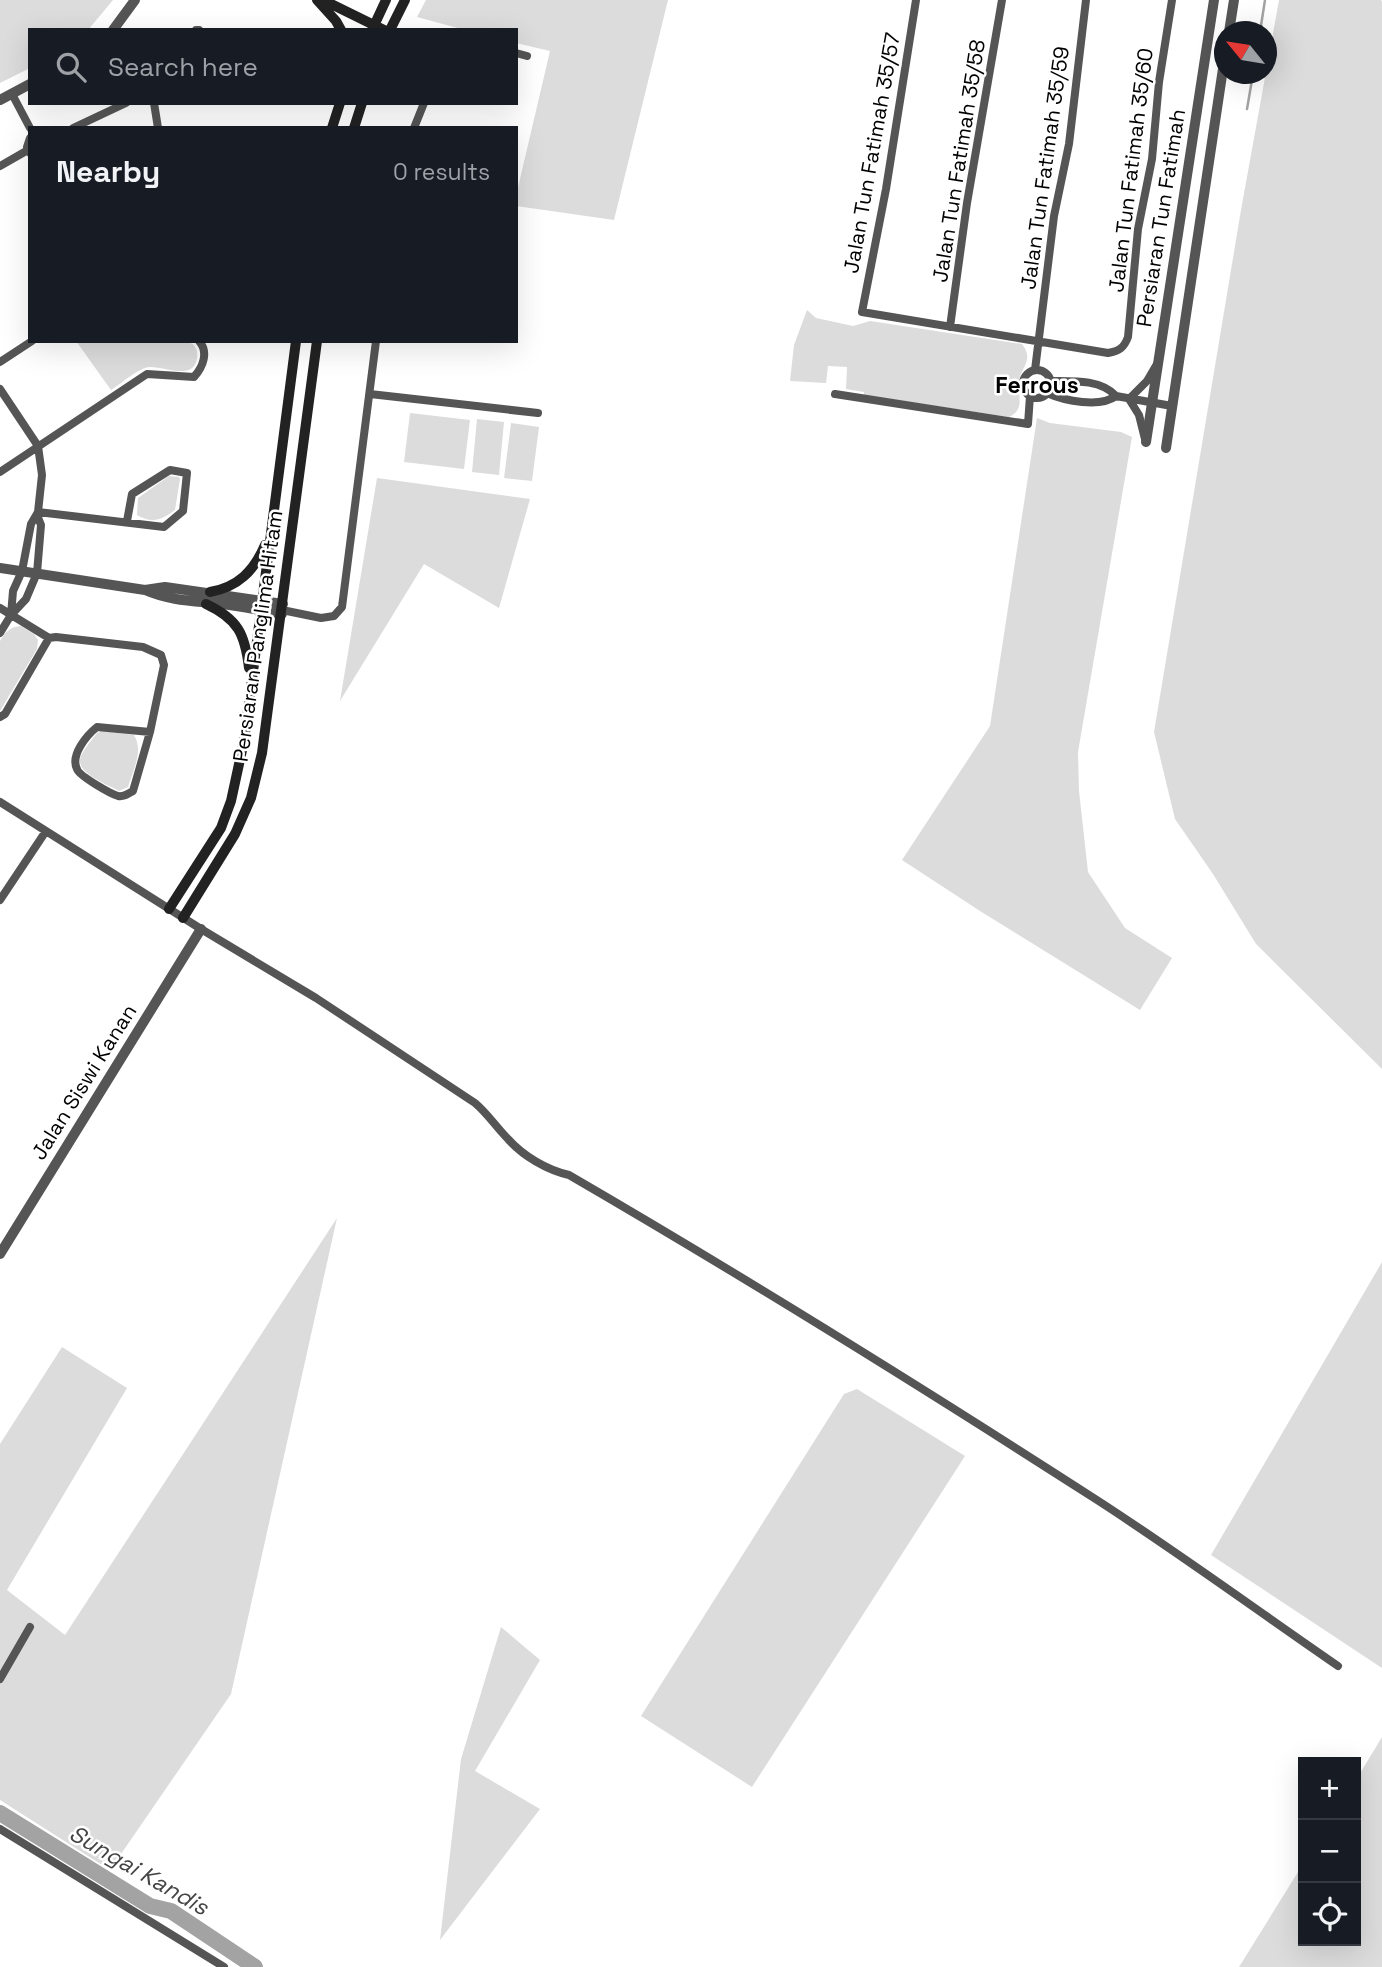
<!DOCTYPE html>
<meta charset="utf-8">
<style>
:root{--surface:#171b24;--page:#20242c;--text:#f1f3f6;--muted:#9ea1a6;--line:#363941}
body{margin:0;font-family:"Space Grotesk",sans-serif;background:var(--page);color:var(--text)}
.controls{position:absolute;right:21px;bottom:21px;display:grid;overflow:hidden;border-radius:0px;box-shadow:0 7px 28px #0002}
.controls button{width:63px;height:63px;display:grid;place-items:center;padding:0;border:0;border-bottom:2px solid var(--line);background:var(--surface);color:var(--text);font:35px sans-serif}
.compass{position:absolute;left:1214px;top:21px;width:63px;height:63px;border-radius:50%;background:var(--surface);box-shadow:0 7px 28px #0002;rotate:300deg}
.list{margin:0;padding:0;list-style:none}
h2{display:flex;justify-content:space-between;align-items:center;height:91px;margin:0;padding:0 28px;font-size:30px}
h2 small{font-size:23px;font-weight:400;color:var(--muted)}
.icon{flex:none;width:38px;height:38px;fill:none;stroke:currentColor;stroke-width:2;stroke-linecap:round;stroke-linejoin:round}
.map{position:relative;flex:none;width:1382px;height:1967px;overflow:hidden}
.search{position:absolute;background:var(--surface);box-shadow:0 7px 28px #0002;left:28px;top:28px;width:490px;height:77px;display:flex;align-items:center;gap:18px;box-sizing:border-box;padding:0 24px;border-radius:0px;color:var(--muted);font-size:26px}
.panel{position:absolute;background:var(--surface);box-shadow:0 7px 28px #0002;left:28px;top:126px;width:490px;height:217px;border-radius:0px}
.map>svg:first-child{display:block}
.green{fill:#dcdcdc}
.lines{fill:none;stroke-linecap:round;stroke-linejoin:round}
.stream{stroke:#a3a3a3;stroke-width:2.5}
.river{stroke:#a3a3a3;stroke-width:16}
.minor{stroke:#555;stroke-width:8}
.tertiary{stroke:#555;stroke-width:10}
.secondary{stroke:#222;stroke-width:10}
.labels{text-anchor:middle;stroke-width:5;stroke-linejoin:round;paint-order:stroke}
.street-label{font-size:21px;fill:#000;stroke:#fff}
.neighbourhood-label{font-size:23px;font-weight:bold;fill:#000;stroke:#fff}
.water-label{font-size:23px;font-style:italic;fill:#444;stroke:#fff}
</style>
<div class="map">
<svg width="1382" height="1967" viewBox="0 0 1382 1967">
<rect width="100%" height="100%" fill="#fff"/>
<path class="green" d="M0 0H113L88 30H30V68L0 83Z
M426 0H668L614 220 516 206V196L550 51 516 43V30H465L417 17Z
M1279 0H1381L1382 2V1069L1256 944 1213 874 1175 819 1154 732 1241 210Z
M807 310 816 318 853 326 870 321 1022 344C1035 360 1020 368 1019 382 1017 395 1026 409 1009 417L864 395V392L846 389 847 367 828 366 826 383 790 381 794 345Z
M76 341 187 342 193 344C197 349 198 352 197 359 193 381 164 366 149 367 137 369 121 384 111 390Z
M410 413 470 420 464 469 404 462Z
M1037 418 1050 423 1121 432 1132 437 1078 752 1079 791 1088 872 1125 928 1172 958 1140 1010 980 911 902 860 990 726Z
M477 419 504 422 499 475 472 472Z
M511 423 539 427 532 481 504 478Z
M169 476 179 477 180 479 175 510C162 520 152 524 137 515L138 498Z
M377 478 530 499 499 608 424 564 340 701Z
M21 626 34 634 38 640 37 649 0 711V641C6 631 10 627 21 626Z
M101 731 134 735C144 751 133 770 128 787L119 791C109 785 80 775 80 761 80 753 92 740 97 733Z
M337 1218 231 1694 110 1870 0 1800V1444L62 1347 127 1388 7 1590 65 1635Z
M1382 1262V1668L1211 1555Z
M857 1389 965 1456 752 1787 641 1716 844 1394Z
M501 1627 540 1660 475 1771 540 1809 440 1940 461 1759Z
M1382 1737V1967H1239L1303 1864V1941H1356V1780Z"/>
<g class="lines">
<path class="stream" d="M1260 32 1265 0
M1247 109 1253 74"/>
<path class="river" d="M0 1813 150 1906 171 1911 255 1967"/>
<path class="minor" d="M916 0 886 189 862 312 1108 353C1119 351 1124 348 1128 337L1138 229 1152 159 1159 82 1172 0
M196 30H199
M516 53 527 56
M12 94 30 128
M154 103 158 128
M73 128 126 103
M414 128 424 103
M30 138 27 147 30 153
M0 166 28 150
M950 327 967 203 1002 0
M0 362 32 341
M1035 370 1054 216 1069 144 1086 0
M1023 384a14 14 0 1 1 28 0a14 14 0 1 1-28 0Z
M1050 381C1072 381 1101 379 1116 396L1172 406
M0 389 38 446 42 475 38 512 31 524 22 571 13 591 11 615
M1047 393C1065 401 1100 408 1116 396
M370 394 538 413
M835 394 1028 424 1030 396
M1145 439 1139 415 1129 399 1147 381 1157 364
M0 472 147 374 194 377C203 367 209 352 199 341
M38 512 164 527 183 511 187 473 170 470 132 494 127 521
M0 608 49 638 56 637 143 647 161 655 164 665 150 732 133 791C128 794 124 797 118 796 111 794 79 776 77 769 70 755 87 735 97 727L150 732
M282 610 321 618 334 616 342 607 376 341
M0 633 11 615 26 599 37 573 41 525 37 515
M0 717 5 714 49 638
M0 802 201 929 316 998 475 1103C488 1114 496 1127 508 1139 523 1156 547 1170 569 1175 748 1279 923 1388 1097 1500 1179 1553 1258 1611 1338 1666
M0 900 46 831
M0 1679 30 1627
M0 1829 224 1967"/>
<path class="tertiary" d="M113 30 135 0
M1229 32 1234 0
M0 100 30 84
M1146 442 1214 0
M1166 448 1224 62
M0 568 145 590C170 601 195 601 221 604 242 606 262 611 282 614
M145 590 165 587 283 604
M0 1254 201 929"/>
<path class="secondary" d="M317 0 336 21 341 30
M323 0 384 30
M372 30 386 0
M390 30 405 0
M332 128 340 103
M354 128 362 103
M210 592C238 587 254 571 265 545
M206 604C238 619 245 634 249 668
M169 909 221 828 231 801 244 741 296 341
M183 918 235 834 251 798 262 753 317 341"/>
</g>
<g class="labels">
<g class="street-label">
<text transform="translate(872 153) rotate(-80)" y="7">Jalan Tun Fatimah 35/57</text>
<text transform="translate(959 161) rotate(-81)" y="7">Jalan Tun Fatimah 35/58</text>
<text transform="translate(1045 168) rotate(-82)" y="7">Jalan Tun Fatimah 35/59</text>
<text transform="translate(1131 170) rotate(-83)" y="7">Jalan Tun Fatimah 35/60</text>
<text transform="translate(1161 218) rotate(-81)" y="7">Persiaran Tun Fatimah</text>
<text transform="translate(258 636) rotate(-82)" y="7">Persiaran Panglima Hitam</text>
<text transform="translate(84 1082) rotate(-58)" y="7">Jalan Siswi Kanan</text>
</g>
<g class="neighbourhood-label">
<text x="1037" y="393">Ferrous</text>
</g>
<g class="water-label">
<text transform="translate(139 1870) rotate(30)" y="8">Sungai Kandis</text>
</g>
</g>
</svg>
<div class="controls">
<button>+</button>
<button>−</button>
<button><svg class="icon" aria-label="locate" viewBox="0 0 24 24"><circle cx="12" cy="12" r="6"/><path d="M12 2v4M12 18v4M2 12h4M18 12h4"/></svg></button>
</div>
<svg class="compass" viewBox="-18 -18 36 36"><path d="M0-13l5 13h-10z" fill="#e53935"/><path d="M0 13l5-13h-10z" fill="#9ea1a6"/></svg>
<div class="search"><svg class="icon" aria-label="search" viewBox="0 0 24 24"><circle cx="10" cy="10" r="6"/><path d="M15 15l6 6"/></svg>Search here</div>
<section class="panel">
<h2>Nearby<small>0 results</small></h2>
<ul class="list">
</ul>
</section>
</div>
